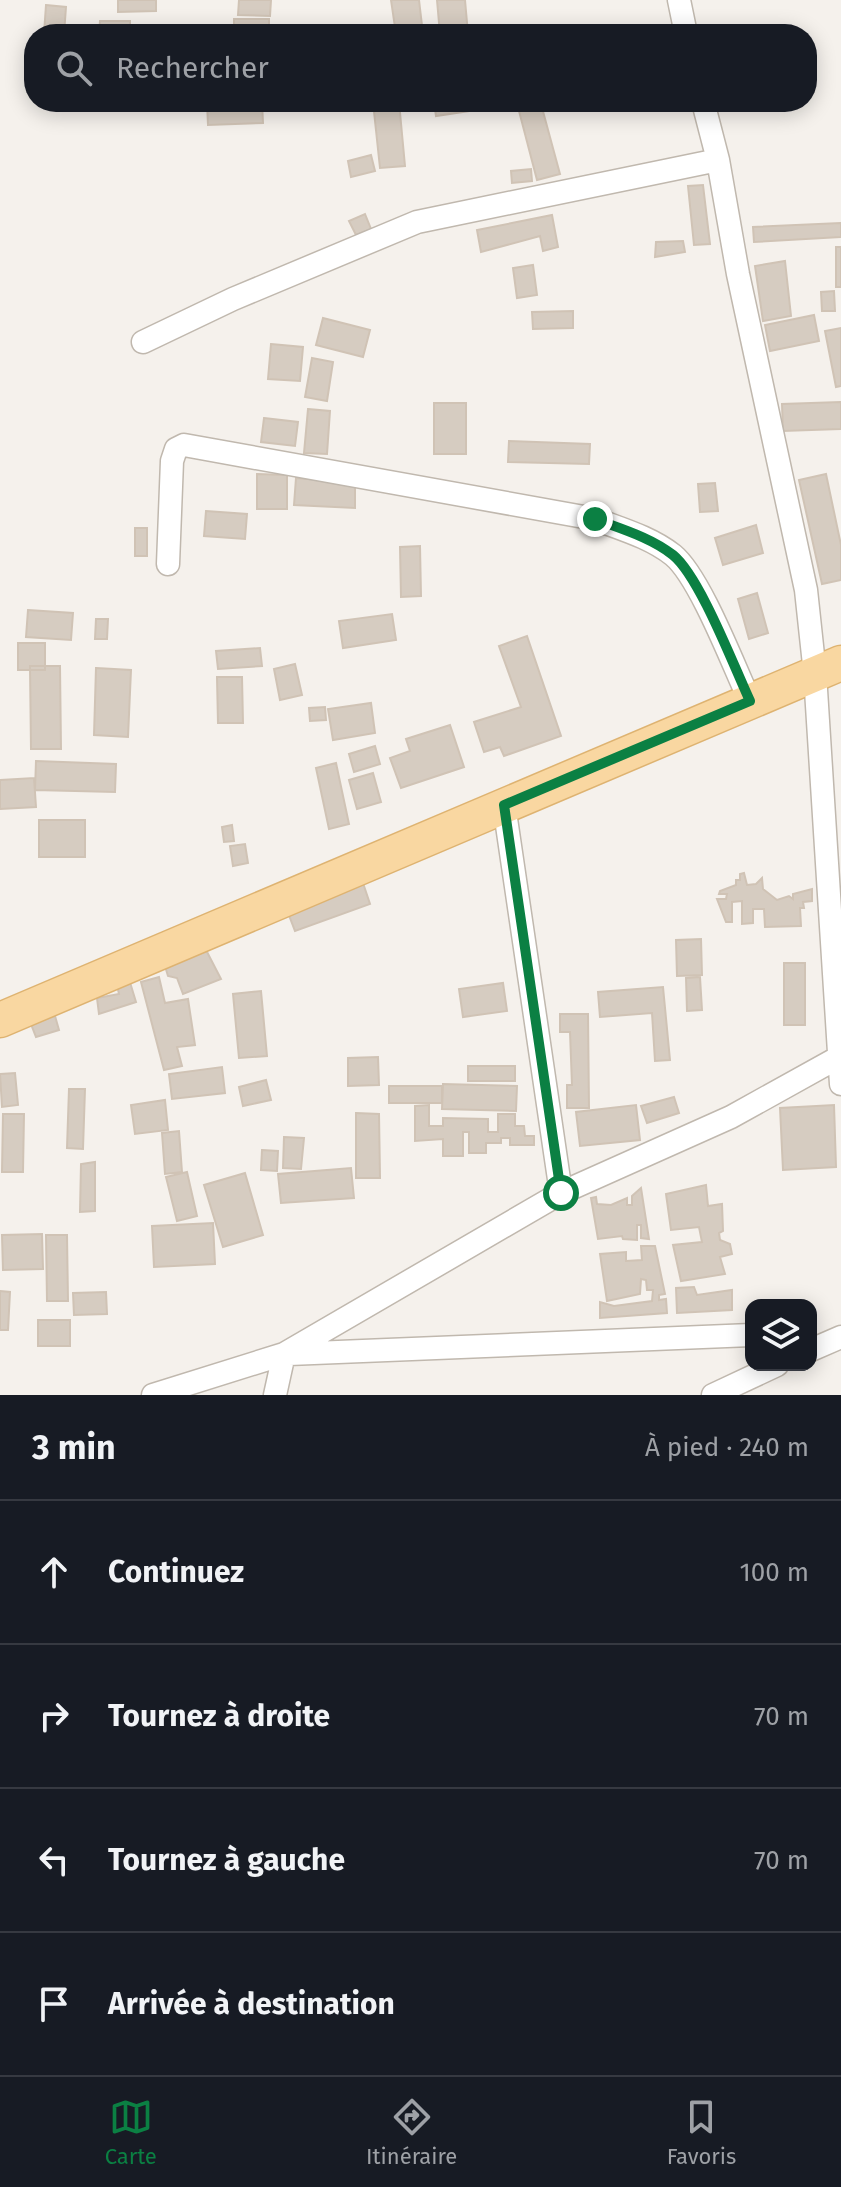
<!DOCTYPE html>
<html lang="fr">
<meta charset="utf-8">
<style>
:root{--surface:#171b24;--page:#242831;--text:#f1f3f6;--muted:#9ea1a6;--line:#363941;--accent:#0b8043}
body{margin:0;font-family:"Fira Sans",sans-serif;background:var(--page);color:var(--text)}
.controls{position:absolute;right:24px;bottom:24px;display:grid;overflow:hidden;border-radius:16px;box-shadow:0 4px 20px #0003}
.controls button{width:72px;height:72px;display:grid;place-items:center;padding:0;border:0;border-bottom:2px solid var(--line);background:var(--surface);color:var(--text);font:40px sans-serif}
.stop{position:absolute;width:24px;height:24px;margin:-18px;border:6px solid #0b8043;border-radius:50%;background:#fff}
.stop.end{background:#0b8043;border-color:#fff;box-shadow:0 2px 8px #0008}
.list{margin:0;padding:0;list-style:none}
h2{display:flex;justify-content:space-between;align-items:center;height:104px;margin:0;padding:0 32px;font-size:34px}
h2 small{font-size:26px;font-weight:400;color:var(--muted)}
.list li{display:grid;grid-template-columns:52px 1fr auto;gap:24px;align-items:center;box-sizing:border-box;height:144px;padding:0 32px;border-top:2px solid var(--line)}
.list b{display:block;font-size:30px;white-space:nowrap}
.list em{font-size:26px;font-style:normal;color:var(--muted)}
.icon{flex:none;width:44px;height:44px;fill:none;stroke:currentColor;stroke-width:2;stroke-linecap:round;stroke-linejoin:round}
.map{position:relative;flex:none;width:841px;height:1395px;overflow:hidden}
.search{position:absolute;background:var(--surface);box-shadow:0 4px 20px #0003;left:24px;right:24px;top:24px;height:88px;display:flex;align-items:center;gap:20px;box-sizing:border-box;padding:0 28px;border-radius:32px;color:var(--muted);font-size:30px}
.sheet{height:680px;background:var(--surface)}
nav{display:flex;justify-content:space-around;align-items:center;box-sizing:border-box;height:112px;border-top:2px solid var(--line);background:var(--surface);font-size:22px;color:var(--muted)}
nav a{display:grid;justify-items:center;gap:4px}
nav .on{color:var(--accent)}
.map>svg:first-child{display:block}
.building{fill:#d6ccc1;stroke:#d0c3b5;stroke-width:2}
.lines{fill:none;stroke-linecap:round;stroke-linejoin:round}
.minor-casing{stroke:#c0b8ae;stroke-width:25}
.primary-casing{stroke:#deb371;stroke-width:37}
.minor{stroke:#fff;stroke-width:22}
.primary{stroke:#f9d7a1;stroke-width:34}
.route{stroke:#0b8043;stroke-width:10}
</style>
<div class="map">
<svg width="841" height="1395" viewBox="0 0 841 1395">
<rect width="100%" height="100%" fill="#f5f1ec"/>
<path class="building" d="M118 0H156V11L118 12Z
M239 0H271L270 16 238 15Z
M391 0H419L423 34H396Z
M437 0H465L468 34H440Z
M46 5 66 7 64 34H44Z
M234 19H269V31L234 32Z
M100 21H130V34H99Z
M207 102H262L263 123 208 125Z
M373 102H399L405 166 380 168Z
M434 102H489L490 108 436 116Z
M541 104 560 174 537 180 519 111Z
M371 155 375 171 351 177 348 161Z
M531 169 532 181 512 183 511 171Z
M703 185 710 244 694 245 688 186Z
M365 214 371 229 356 235 349 221Z
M552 215 558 247 543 251 540 236 481 252 477 230Z
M841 223V237L754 242 753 227Z
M683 241 685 252 655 257 656 242Z
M836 247H841V287H836Z
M785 261 791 316 763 321 755 266Z
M533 265 537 295 517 298 513 268Z
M834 291 835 311H822L821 292Z
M573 311V328L533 329 532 312Z
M814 315 819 341 770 351 765 325Z
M323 318 370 330 363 357 316 345Z
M841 328V386L836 387 825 331Z
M271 344 303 347 300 381 268 379Z
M312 358 333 362 327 401 305 397Z
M841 402V429L783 431 782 404Z
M434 403H466V454H434Z
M308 409 330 411 327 454 304 453Z
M264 418 298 422 295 446 261 442Z
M509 441 590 444 589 464 508 462Z
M257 474 287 475V509H257Z
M826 474 841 545V580L822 584 799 480Z
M296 478 355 483V508L294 505Z
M715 483 718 511 700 512 698 484Z
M206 511 247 514 245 539 204 536Z
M756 525 763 553 723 565 715 538Z
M135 528H147V556H135Z
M420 546 421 596 401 597 400 547Z
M757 593 768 633 749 639 738 599Z
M28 610 73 613 71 640 26 637Z
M392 614 396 640 343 648 339 621Z
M96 619H108L107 639H95Z
M527 636 561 736 504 756 500 747 484 752 474 722 521 707 499 646Z
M18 643H45V670H18Z
M260 648 262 666 218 669 216 651Z
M295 664 302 695 280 700 274 669Z
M30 666H60L61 749H31Z
M96 668 131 670 128 737 94 735Z
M217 677H242L243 723H218Z
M371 703 375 733 333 740 328 709Z
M325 707 326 720 310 721 309 708Z
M450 725 464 767 401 788 390 758 410 751 406 739Z
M375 746 380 764 354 772 349 754Z
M36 761 116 764 115 792 35 790Z
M336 763 349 824 329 829 316 768Z
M373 773 381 802 357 809 349 780Z
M34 778 36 807 0 809V780Z
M39 820H85V857H39Z
M232 825 234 841 224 842 222 827Z
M245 844 248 863 233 866 230 846Z
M744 873 747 885 756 884 762 878 763 889 777 900 789 896 793 899V894L812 889V901L803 902 804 908H800L801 926 765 927 764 909H753V923L742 924V901L732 902V922H726L717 899H726L727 894H719L720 891 736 885V880H740V874Z
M363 883 370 904 295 931 287 910Z
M701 939 702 975 677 976 676 940Z
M205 948 221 979 183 994 177 978 168 976 165 966Z
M784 963H805V1025H784Z
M159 977 165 1003 188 999 195 1045 177 1047 182 1066 164 1070 141 982Z
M700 977 702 1010 687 1011 686 978Z
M129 979 136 1002 99 1014 97 998 119 994 117 985Z
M503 983 507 1011 463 1017 459 989Z
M663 987 670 1060 655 1061 652 1013 600 1017 598 992Z
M261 991 267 1056 239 1058 233 994Z
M560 1014H588L589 1108H567V1085H572L570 1032H560Z
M55 1016 59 1030 36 1037 31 1024Z
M378 1057 379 1085 348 1086V1058Z
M468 1066H515V1081H468Z
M222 1067 225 1093 172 1099 169 1074Z
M15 1073 18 1105 2 1107 0 1074Z
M266 1080 271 1100 243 1106 239 1087Z
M443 1084 517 1086 516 1111 442 1109Z
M389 1086H442V1103H389Z
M69 1089H85L83 1149 67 1148Z
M674 1097 679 1113 647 1123 641 1106Z
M165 1100 168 1130 135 1134 131 1105Z
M429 1105V1126H443V1118L488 1119V1132H498V1114H515V1126H524L525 1136H534V1145H510V1138H501V1143H486V1153H469V1132H463V1156H443V1139L415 1141V1106Z
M636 1105 640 1140 580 1146 576 1112Z
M834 1105 836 1167 783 1170 780 1108Z
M356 1113 379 1114 380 1178H356Z
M3 1114H24L23 1172H2Z
M179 1131 182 1172 165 1174 162 1133Z
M284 1137 304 1138 301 1169 283 1168Z
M262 1150 278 1151 277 1171 261 1170Z
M95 1162V1211L80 1212 81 1164Z
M351 1168 354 1198 281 1203 278 1174Z
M187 1172 197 1216 177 1221 166 1177Z
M245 1173 263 1235 223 1247 204 1185Z
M706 1185 708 1206 722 1204 723 1231 719 1233 720 1240 730 1244 732 1254 720 1257 725 1274 681 1281 673 1245 702 1242 699 1227 671 1230 666 1194Z
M641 1188 649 1239 641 1238V1225H637V1240L623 1239 622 1236 598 1239 591 1198 596 1197 597 1204 611 1205 627 1198V1205H632V1196Z
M213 1223 215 1264 154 1267 152 1226Z
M42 1234 43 1269 3 1270 2 1235Z
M46 1235H67L68 1301H47Z
M641 1246H655L665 1294 659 1295V1300L666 1299 667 1313 600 1318V1302L614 1306 652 1301 653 1290H647L646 1280 641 1279 640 1294 607 1301 600 1254 626 1252V1261L642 1260Z
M694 1287 697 1295 732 1290V1310L677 1313 676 1288Z
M0 1291 10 1292 8 1330H0Z
M106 1292 107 1314 74 1315 73 1293Z
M38 1320H70V1346H38Z"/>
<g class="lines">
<g class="minor-casing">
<path id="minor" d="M679 0 686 34
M703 102 718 160 738 274 806 590 815 674 841 1084
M143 342 233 299 417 222 718 160
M168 564 172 461 176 449 184 445 595 519C621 529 650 537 673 555 700 577 734 667 750 701
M504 805 561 1193
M811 1350 841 1337
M289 1354 751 1335
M153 1395 284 1354 561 1193 731 1117 841 1056
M275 1395 284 1354
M713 1395 777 1365"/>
</g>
<g class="primary-casing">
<path id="primary" d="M0 1020 841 663"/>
</g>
<use href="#minor" class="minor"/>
<use href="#primary" class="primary"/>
</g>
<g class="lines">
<path class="route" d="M561 1193 504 805 750 701C734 667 700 577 673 555 650 537 621 529 595 519"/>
</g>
</svg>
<div class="controls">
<button><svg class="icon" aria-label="layers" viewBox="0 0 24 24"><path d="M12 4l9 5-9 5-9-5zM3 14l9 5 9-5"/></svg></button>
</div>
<div class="stop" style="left:561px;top:1193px"></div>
<div class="stop end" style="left:595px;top:519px"></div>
<div class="search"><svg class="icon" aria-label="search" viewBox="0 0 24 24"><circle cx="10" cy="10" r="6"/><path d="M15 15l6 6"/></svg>Rechercher</div>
</div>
<section class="sheet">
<h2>3 min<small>À pied · 240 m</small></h2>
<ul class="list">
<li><svg class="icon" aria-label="ahead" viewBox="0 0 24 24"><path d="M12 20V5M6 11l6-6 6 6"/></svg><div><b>Continuez</b></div><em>100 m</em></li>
<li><svg class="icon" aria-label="right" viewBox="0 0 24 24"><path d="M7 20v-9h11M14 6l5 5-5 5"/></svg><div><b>Tournez à droite</b></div><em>70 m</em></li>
<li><svg class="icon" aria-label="left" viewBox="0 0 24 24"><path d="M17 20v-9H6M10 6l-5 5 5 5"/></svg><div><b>Tournez à gauche</b></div><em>70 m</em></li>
<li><svg class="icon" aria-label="arrive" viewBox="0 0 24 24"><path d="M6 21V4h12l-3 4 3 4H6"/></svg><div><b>Arrivée à destination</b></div></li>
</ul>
</section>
<nav>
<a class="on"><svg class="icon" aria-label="map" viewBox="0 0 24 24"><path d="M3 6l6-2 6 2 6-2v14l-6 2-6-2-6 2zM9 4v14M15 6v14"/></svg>Carte</a>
<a><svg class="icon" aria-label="directions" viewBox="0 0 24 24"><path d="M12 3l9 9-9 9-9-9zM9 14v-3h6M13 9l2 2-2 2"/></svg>Itinéraire</a>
<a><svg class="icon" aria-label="saved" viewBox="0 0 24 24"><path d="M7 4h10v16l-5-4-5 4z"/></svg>Favoris</a>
</nav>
